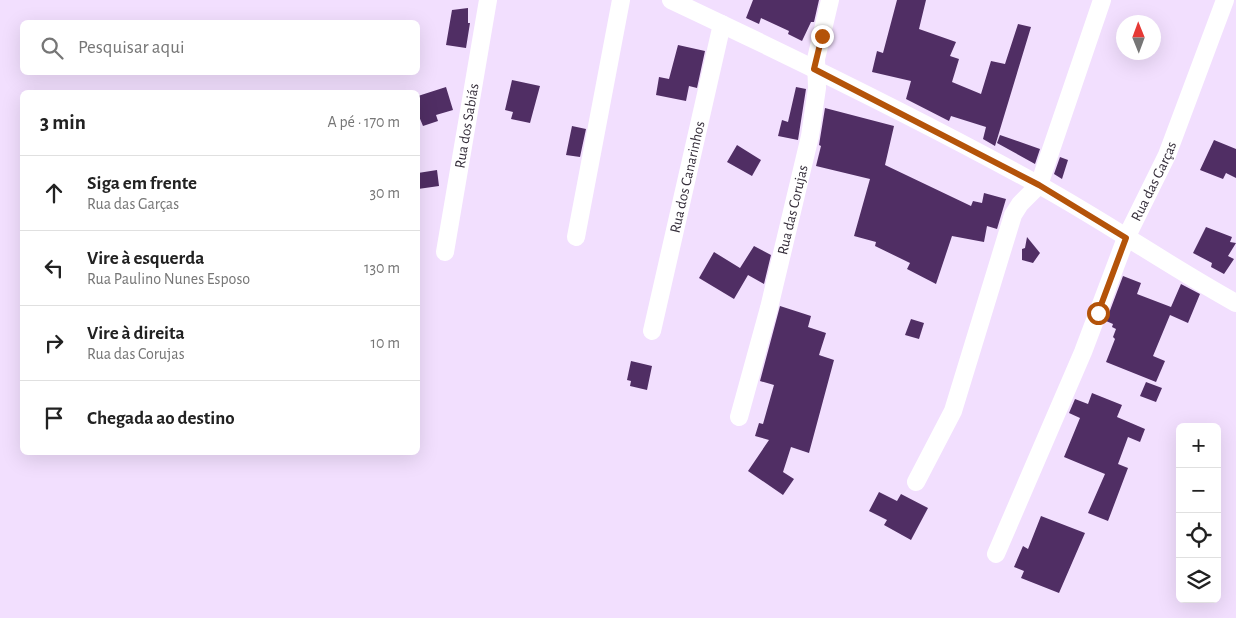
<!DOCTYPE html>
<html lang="pt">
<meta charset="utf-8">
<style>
:root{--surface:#fff;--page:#f6f6f6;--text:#222;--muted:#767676;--line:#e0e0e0}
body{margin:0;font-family:"Alegreya Sans",sans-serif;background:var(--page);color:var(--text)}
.controls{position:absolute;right:15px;bottom:15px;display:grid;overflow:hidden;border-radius:8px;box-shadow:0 5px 20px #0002}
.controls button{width:45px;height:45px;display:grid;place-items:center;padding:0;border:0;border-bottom:1px solid var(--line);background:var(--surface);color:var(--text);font:25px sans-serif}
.compass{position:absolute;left:1116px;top:15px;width:45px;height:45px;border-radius:50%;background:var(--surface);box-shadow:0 5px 20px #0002;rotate:359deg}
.stop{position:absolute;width:15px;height:15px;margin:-11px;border:4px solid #b45309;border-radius:50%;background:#fff}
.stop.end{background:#b45309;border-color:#fff;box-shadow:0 1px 5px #0008}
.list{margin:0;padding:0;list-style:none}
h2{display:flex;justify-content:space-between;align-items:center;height:65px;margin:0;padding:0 20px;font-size:21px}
h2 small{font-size:16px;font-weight:400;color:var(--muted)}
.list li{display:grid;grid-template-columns:32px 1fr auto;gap:15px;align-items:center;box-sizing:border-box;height:75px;padding:0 20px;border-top:1px solid var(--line)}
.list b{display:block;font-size:19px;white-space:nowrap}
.list p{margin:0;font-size:16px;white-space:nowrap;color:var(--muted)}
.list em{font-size:16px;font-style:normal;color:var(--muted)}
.icon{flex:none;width:28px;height:28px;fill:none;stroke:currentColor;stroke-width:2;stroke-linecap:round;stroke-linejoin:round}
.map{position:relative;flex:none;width:1236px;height:618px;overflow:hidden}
.search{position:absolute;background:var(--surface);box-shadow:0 5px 20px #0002;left:20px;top:20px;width:400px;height:55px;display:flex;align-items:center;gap:12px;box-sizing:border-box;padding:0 18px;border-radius:8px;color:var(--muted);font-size:19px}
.panel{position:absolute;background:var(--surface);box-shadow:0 5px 20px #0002;left:20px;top:90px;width:400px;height:365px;border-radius:8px}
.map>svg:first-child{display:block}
.building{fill:#502e64}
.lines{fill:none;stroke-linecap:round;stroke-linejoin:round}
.street{stroke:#fff;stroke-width:18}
.route{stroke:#b45309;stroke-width:6}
.labels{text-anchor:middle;stroke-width:5;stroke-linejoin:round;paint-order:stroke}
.street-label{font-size:15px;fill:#352e3a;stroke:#f2dffe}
</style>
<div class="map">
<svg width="1236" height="618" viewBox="0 0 1236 618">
<rect width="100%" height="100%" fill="#f2dffe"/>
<path class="building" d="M753 0H819L814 22H811L802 41 788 34 789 31 761 18 759 24 746 18Z
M897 0H926L919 29 956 42 950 56 959 59 952 82 981 94 991 61 1005 64 1018 24 1031 27 995 146 983 139 986 127 951 116 949 121 906 99 911 81 872 72 877 51 883 53Z
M468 8V23H470L466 48 446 45 452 10Z
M678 45 705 51 697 88 689 86 686 101 656 95 659 77 669 79Z
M512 80 540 86 530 123 511 119 513 112 505 110Z
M446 87 453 110 436 115 438 121 423 126 418 114V96Z
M796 87 806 89 798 140 778 136 782 120 788 122Z
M825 108 894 126 885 165 971 206 973 201 982 203 984 193 1006 199 997 229 987 226 984 242 952 236 936 284 907 269 910 263 875 246 876 242 854 236 870 179 816 166 821 146 819 145Z
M572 126 586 129 580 157 566 155Z
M1000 135 1040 149 1035 164 997 143Z
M1214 140 1236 149V178L1226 173 1223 179 1200 170Z
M737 145 761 160 752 176 727 162Z
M1060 157 1068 160 1062 179 1054 174Z
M437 170 439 186 418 189V173Z
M1206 227 1232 237 1230 242 1236 243 1228 256 1234 259 1224 274 1211 267 1212 263 1193 253Z
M1027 237 1040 253 1033 263 1022 260V249L1025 248Z
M754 246 771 255 764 284 748 275 734 299 699 278 714 252 740 268Z
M1123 276 1141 283 1137 294 1171 307 1181 284 1200 294 1188 323 1170 315 1153 356 1165 361 1156 382 1106 362 1115 339 1113 337 1116 329 1112 327 1113 324 1106 321Z
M780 306 811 316 808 327 826 333 819 355 834 360 809 453 791 447 783 472 794 479 783 495 748 471 769 440 755 436 759 423 763 424 774 385 760 381Z
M911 319 924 323 919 339 905 335Z
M631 361 652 366 647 390 630 386 631 381 627 380Z
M1146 382 1162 388 1156 402 1140 396Z
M1092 393 1122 405 1117 417 1145 429 1140 442 1128 437 1118 464 1128 468 1108 521 1088 513 1105 474 1064 457 1080 418 1069 413 1075 399 1088 404Z
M879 492 897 501 901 494 928 508 911 540 884 525 887 520 869 511Z
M1041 516 1085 533 1059 593 1021 578 1024 571 1014 567 1023 546 1028 549Z"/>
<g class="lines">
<g class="street">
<path d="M671 0C794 58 920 119 1039 185 1106 222 1169 266 1236 303"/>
<path d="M576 237 621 0"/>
<path id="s1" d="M445 252 488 0"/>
<path id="s2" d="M652 331 722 24"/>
<path id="s3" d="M739 417 769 308 810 136 817 88 816 59 830 0"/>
<path d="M916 482 953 411 1013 215 1020 204 1039 185 1102 0"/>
<path id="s4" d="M996 554 1083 352 1126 238 1167 155 1225 0"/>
</g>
</g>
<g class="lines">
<path class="route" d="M822 36 814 69 1039 185 1126 238 1098 313"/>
</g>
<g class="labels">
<g class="street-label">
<text dy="5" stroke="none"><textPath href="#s1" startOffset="128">Rua dos Sabiás</textPath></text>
<text dy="5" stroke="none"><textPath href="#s2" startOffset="158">Rua dos Canarinhos</textPath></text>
<text dy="5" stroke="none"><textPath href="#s4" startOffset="405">Rua das Garças</textPath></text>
<text dy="5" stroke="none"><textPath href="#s3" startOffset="214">Rua das Corujas</textPath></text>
</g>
</g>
</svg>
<div class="controls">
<button>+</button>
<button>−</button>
<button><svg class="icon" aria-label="locate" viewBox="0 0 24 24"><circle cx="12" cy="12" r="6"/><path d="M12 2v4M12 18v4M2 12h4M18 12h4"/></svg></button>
<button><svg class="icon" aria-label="layers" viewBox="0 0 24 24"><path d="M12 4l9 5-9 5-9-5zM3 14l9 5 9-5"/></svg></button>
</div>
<svg class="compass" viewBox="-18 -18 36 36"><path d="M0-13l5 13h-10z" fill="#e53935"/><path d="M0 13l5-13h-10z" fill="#767676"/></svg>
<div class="stop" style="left:1098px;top:313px"></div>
<div class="stop end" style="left:822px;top:36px"></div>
<div class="search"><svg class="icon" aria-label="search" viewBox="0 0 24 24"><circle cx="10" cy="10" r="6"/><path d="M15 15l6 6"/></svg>Pesquisar aqui</div>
<section class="panel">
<h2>3 min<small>A pé · 170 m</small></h2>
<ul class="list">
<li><svg class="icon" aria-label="ahead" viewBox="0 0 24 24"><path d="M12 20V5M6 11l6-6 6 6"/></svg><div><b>Siga em frente</b><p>Rua das Garças</p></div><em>30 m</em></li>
<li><svg class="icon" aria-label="left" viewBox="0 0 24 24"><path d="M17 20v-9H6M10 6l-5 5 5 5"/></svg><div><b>Vire à esquerda</b><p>Rua Paulino Nunes Esposo</p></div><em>130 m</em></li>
<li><svg class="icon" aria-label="right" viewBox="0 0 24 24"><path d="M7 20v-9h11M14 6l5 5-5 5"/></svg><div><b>Vire à direita</b><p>Rua das Corujas</p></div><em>10 m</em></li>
<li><svg class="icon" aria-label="arrive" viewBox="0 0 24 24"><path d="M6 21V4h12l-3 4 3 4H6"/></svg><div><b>Chegada ao destino</b></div></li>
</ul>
</section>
</div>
